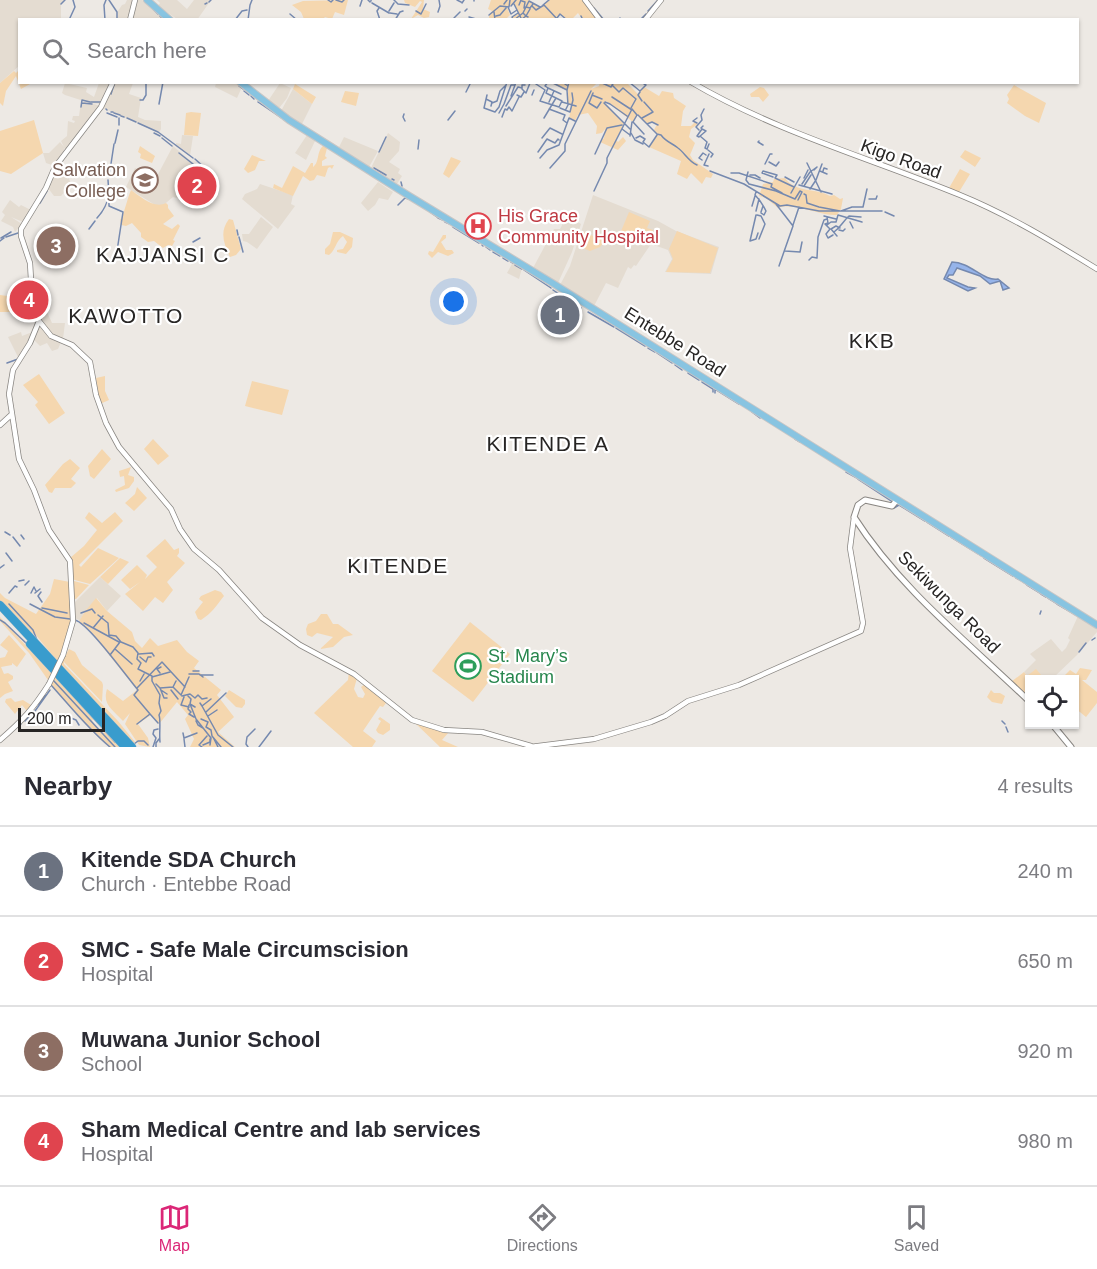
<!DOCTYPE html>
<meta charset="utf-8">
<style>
:root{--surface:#fff;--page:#f7f7f7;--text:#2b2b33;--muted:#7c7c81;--line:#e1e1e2;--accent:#db2777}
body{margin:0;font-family:Arial,sans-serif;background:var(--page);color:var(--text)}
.controls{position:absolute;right:18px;bottom:18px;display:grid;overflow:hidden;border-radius:0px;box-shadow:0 2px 4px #0004}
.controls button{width:54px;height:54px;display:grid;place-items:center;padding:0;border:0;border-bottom:2px solid var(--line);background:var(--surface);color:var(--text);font:30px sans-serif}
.scale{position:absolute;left:18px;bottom:15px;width:87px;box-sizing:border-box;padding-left:6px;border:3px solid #272524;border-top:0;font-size:16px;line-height:21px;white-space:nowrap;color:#272524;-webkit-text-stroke:4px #fff;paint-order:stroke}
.you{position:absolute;left:454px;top:302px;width:21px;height:21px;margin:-15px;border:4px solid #fff;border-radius:50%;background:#1a73e8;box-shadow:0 0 0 9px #1a73e833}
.badge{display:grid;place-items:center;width:39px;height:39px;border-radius:50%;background:var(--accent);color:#fff;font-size:20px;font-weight:700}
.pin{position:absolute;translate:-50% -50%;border:3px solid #fff;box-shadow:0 2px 6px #0006}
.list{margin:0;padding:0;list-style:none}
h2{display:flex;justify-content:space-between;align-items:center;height:78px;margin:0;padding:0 24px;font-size:26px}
h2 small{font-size:20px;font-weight:400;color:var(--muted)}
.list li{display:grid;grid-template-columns:39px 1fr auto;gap:18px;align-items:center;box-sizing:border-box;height:90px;padding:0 24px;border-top:2px solid var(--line)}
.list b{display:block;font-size:22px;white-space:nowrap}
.list p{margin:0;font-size:20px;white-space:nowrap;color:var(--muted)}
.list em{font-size:20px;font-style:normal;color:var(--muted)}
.icon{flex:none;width:33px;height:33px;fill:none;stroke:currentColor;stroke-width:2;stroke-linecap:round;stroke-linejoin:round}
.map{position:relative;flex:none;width:1097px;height:747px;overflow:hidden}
.search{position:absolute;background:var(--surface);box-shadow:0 2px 4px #0004;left:18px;right:18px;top:18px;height:66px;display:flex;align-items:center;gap:15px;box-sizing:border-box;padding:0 21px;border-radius:0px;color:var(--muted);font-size:22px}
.sheet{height:438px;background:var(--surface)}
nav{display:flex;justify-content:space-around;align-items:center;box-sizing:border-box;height:84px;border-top:2px solid var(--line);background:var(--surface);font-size:16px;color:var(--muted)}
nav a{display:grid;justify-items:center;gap:3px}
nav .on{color:var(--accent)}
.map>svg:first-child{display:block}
.built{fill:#e4dcd1}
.green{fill:#f5d7af}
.water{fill:#96b4ea;stroke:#7589af;stroke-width:1.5}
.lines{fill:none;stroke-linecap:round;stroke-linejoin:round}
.stream{stroke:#7589af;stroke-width:1.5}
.tertiary-casing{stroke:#898682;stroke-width:6}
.secondary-casing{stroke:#898682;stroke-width:7}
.primary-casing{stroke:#c7c6c6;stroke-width:8}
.motorway-casing{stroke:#c7c6c6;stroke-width:9}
.tertiary{stroke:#fff;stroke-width:4.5}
.secondary{stroke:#fff;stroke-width:5}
.primary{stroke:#88c4e1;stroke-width:6}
.motorway{stroke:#399ccd;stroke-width:8}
.tertiary-bridge-casing{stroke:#898682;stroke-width:6;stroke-linecap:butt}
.tertiary-bridge{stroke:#fff;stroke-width:4.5}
.labels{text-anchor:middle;stroke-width:4.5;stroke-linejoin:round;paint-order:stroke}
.street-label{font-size:18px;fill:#272524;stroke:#fff}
.education-label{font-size:18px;fill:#785e54;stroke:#fff;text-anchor:end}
.health-label{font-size:18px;fill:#be3a42;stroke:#fff;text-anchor:start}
.leisure-label{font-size:18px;fill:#27864d;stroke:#fff;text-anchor:start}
.quarter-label{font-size:21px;letter-spacing:1.5px;fill:#272524;stroke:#fff}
</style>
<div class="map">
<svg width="1097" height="747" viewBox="0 0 1097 747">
<rect width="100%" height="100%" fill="#ede9e4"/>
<path class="built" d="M0 0H65L61 4V19L20 20 19 66 0 83Z
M127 0H133L128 19H117L118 11 122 5 125 4Z
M138 0H142L163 19 132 20Z
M157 0H177L187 9 194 0H211L197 20 177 19 158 6 160 3Z
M237 82 242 87 237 98 215 87 216 83Z
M65 83 87 88 86 92 94 97 99 83H111L101 104 91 103 100 106 66 150 64 148V153L55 164 52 165 46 163 43 153H49L60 142 64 147 61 141 67 136 68 121 74 123 75 121 72 120 73 116H79L81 101 90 103 65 95 62 93Z
M114 83H133L129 94 141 98 138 117 145 120 161 121V129L159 133 103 108Z
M280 83 291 88 287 98 280 107 277 109 268 101Z
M293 89 312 104 302 124 281 111Z
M388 133 400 142 399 151 389 162 400 169 398 173 402 176 397 184 371 168Z
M182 135 193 136 190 156 175 146 176 143 181 144Z
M307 135 316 139 306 160 295 153Z
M344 137 378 151 369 167 339 147Z
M173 146 211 178 201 197 187 189 181 199 173 197 160 208 126 187 135 168 156 178Z
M55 169 69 178 70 182 67 189 61 196H54L48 188Z
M378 182 393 192 388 200 379 198 375 205 368 211 361 203Z
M260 184 293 195 291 204 295 206 278 229 242 199 245 194 257 189Z
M593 195 658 221 676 231 719 247 711 274 665 272 672 259 668 250 651 244 636 266 634 265 631 269 628 267 618 288 606 283 594 306 560 285 570 266Z
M10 200 19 207 21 205 31 210 23 222 11 217 22 224 15 232 13 227 1 221 5 215 2 212Z
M567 216 581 224 572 252 558 283 533 268 554 229H560Z
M261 217 273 227 257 249 247 242 243 241 242 234H249Z
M52 231 69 248 67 254 57 263 41 250Z
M513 262 522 268 519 279 507 273Z
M31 296 37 318 24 321 25 297Z
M47 312 52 323H65L63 339 52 334 41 321 39 316Z
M40 325 61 342 58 349 52 351 47 343 40 346 33 339Z
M35 331 19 357H18L8 337 21 332 22 336Z
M100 577 121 596 107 611 97 598 86 610 80 620 76 619 74 603Z
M1078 616 1097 627V632L1077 655 1052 679H1030L1024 672 1036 660 1030 654 1051 639 1062 652 1066 648 1070 640 1068 638Z"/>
<path class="green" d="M348 0 344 15 335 12 332 19 325 17 323 19H304L301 12 292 5 303 1Z
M404 0H424L423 9 430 12 429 17 424 18 418 15 411 19 422 2 420 1 415 7 405 3Z
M491 0H528L540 7 550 0H582L597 19H582L578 13 572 19H567L560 14 554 19H531L528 18 526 19H509L519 13 514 4 507 7 510 15 506 19H489V15L492 11 488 9Z
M19 70 20 82 29 83 30 84 21 89 16 76 6 91 3 106 0 103V83L14 71 16 73Z
M600 82 627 83 638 94 644 87 659 96 662 91 673 93 674 98 686 106 683 111 681 126H691L695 122 698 124 691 129 689 137 695 143 690 155 693 160 713 174 711 178 706 177 702 184 691 173 687 179 677 174 681 161 649 147 657 134 654 130 657 124 652 122 647 124 638 115 633 122 606 101 605 103 624 123 616 140 618 142 623 137 626 141 618 150 600 142 604 138 605 129 602 133 596 134 597 126 588 113 578 115 575 121 569 118 572 105H568V91L551 83H597L591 89 599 86Z
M295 84 316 97 312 104 293 89Z
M1014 85 1046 103 1039 123 1025 116 1007 103 1009 99 1007 95Z
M760 87 764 88 769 95 763 102 759 97H751L750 94Z
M345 91 359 93 356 106 341 102Z
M191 112 201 113 198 136 184 135 186 113Z
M34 120 43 153 11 174 0 171V131Z
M324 145 327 148 325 156 327 158 322 161V166L334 165 332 169 330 167 328 168 325 177 317 175 314 180 310 181 303 176 293 196 273 188 274 184 282 188 293 166 305 173 311 163H313V167C320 162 316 151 324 145Z
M140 146 155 156 152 163 140 158 141 154 138 152Z
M965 150 981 158 975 167 960 157Z
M252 155 266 161H259L255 170 248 173 244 169Z
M451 157 461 161 449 178 443 174Z
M960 169 970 174 959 192 949 188Z
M785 178C795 193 817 188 830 196L834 195 840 199 843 198 841 209 837 215C820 216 794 202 778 208L766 198 759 196 763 184 773 182 774 179Z
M131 190C141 197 154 209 166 203L168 205V208L174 216 163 224 172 229 178 224 180 226 173 240 175 241 172 246 168 245 163 248 154 241 148 242 141 237V233L132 223 126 226 121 225 120 220C124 215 127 199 131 190Z
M629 212 650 221 647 228 653 230 648 241 625 239 619 236Z
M229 219 233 220 241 249 236 255 230 257C224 244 219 232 229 219Z
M677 231 718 248 710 273 666 272 673 259 669 249Z
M333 232H340L353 238 352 247 346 254 337 252V250L343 249 347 242 343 236C335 242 336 250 329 255L325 254V249L330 244Z
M585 232 595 237 607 238 600 247 590 251 578 246 582 233Z
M443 235H446V238L441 242 446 250H452L454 253 448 256 438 252 432 258 428 254 429 251 433 252Z
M0 295 15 297 14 312H0Z
M545 323a7 7 0 1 1 14 0a7 7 0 1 1-14 0Z
M39 374 65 413 49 424 35 405 38 402 23 385Z
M105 376V391L109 400 100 404 96 378Z
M252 381 289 390 282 415 245 406Z
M153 439 169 456 158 465 144 449Z
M102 449 111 459 94 479 90 476 88 466Z
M70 459 80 468 71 479 76 483 71 488H55L52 493 49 492 45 485 63 464Z
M131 467 128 475 134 477V481L129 488 116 492 115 490 125 485 124 476 120 477 119 471Z
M137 487 147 498 134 511 125 503 135 494Z
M89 512 102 523 115 512 123 521 79 565 81 567 98 548 119 558 90 584 71 579 70 558 84 546 97 530 85 518Z
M165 539 174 550 179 548V553L177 556 185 563 167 582 173 590 163 603 155 597 143 611 125 594 140 582 130 589 121 580 137 565 147 575 145 579 157 567 146 556Z
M120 558 129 562 108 584 100 577Z
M54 579 70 582V627L58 662 35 634 30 633 0 601V593L5 598 36 614 50 594Z
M74 581 89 585 76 599H73L72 582Z
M215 590 221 592 224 596C216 606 212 613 201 620L198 619 195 612 203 602 199 599 201 596Z
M96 598 107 611 132 632 135 641 142 648 150 638 158 646 177 640 187 652 199 661 194 668 221 690 217 695 234 717 218 732 235 747H190L194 739 185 719 188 715 177 702 159 724 151 715 138 724 148 738 150 747 139 745 125 724 130 713 123 721C113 710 102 705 107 689L123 701 137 690 90 631 79 621 86 610Z
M321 614H327L333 624H338L353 635 344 637 333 647 320 649 333 637 317 633 312 637 307 635 306 629 308 624 316 621Z
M0 617 52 674 48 680 29 653 0 621Z
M470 622 510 654 473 702 432 671Z
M9 635 26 654 17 667 12 663V665L1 667 4 674 8 673 13 676V679L8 682 13 691 5 694 0 698V658L5 657 8 651 0 645Z
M69 649 75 652 82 665 102 682 103 685 102 702 64 662V664L118 721 135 742 133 744 60 666Z
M1080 668 1092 670 1086 680H1082L1097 692V703L1086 717 1075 708 1074 680 1061 679 1070 670 1076 674Z
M1036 669 1042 676 1038 679 1030 680 1029 692 1025 695 1011 682 1024 672 1027 676Z
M349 672 357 678 354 689 358 697 363 698 365 694 361 687 365 684 386 703 383 707 380 706 363 731 376 741 372 747H353L314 713 348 680Z
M55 676 93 719 92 721 103 733 105 732 120 747H109C87 728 70 707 51 685Z
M229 690 245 700V704L242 708 236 707 225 696Z
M991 690 994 693H1000L1005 696 1002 704 992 702 987 697Z
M11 698 15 702 23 700 31 705 29 710 27 711 22 705 15 714 5 702 6 699Z
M380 717 390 724V730L383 735 378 733 376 730 381 721 378 719Z
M414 722 449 732 442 740 458 747H440Z"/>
<path class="water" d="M952 262C970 262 984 282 998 279L1009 288 1003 290 1000 281 990 284 980 276 957 268 953 275H949L947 278 968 287 975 288 968 291 944 279Z"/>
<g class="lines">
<path class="stream" d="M109 0 117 12V20
M328 0 331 2 333 0
M336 0 342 2 344 0
M368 0 370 2
M394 0 398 4 409 5
M457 0 461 2
M371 1V0
M474 1V0
M522 1 525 2 524 8 526 7 529 1
M529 1 540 7
M209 2 211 0
M372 3 389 13
M462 3 464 0
M61 4 65 0
M205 4 207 3
M504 4 507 0
M514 4 521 18 520 20
M519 5 521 0
M543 5 549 0
M360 6 362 0
M511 6 516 0
M532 6 536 10 544 5 558 20
M508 7 511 14 517 10
M152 8 158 14
M379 8 377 11 380 20
M594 8 604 20
M389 11 394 3
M416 11 421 14 426 4
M465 11 467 9
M648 11 658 0
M438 12 440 6 439 0
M494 12 495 20
M390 13 397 14
M523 13 526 7 530 8 533 4
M290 14 297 20
M489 15 500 6 509 7 510 0
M160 16 164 20
M496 16 500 15 506 8
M581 16 583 20
M469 17 476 19
M528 17 526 16 530 9
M454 18 460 12
M557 18 560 14 567 20
M513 19 512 17 518 13
M641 19 646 14
M69 20 75 7 73 0
M105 20 104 5 106 0
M235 20 242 11 247 10
M248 20 250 5 252 0
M395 20 400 12 403 11
M514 20 523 13 526 16 522 19
M526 20 527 19
M618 20 620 18
M533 82 545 90 540 101 559 107 562 101 546 93 548 88 545 86 548 82
M551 82 567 90 568 86
M562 82 568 86 569 82
M600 82 611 87 614 82
M629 82 640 91 646 85 644 84
M525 85H522V89L526 93 530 83
M612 85 619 92 623 88 636 99 631 108
M239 86 243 89
M548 88 561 94
M244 91 249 95
M466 92 471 82
M640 92 638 95 642 101
M593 93 589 103 597 108 601 102
M111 94 115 82
M487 95 484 108 495 112 499 107 507 82
M517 95 521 97 524 92
M532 95 534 90
M592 95 602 99
M251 96 254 99
M511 96 515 85
M612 97 632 110
M486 99 492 102 491 106
M140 100H143L146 95V82
M91 102H102
M258 102 286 121
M549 102 554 91
M562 102 576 106
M605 102 610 104 627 116
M82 103 92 104
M492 103 497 101 500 91 505 86
M604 103 630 129
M159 104 163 82
M506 106 518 87 522 88
M81 107 82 100 90 102
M560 108 570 112 573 100 572 93
M106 109 107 110
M549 109 565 115 563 120 567 123
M566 109 568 105 567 90
M111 112H113
M107 113 117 117
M114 113 120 115
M499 113 504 104 511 85H515L516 82
M404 114 403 117 405 121
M638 115 657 134 661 135C666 142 672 143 678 148 685 153 688 161 697 165
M121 116 124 117
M502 117 505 109 507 110 509 107 512 111 519 97
M127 118 136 122
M544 118 556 98
M642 118 653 112 644 102
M697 118 693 121 697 123
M448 120 455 111
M138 123 158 132 193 158
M647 124 652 122 658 125
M119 125V118
M701 128 703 126
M622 129 630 135
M702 129 706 131 699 137 697 136Z
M699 130 696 127 702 120 701 115 704 109
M154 133 160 136
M631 133 635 140 643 144
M630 136 632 122
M700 136 707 142 705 148 707 149 709 144
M162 138 172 146
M542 138 550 128 562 134
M636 138 640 136 645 139 643 142 649 147 657 135
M759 141 758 142 763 145
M115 143 118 130
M418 149 419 140
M708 150 713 154 711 157
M379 152 386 137
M538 152 547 139 555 143 558 139 559 140
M179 153 207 175
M595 154 607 128 622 125
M540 158 547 150 559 145 569 118 575 121
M195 159 206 169
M702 160 699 158 703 153 706 155
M769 162 776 166 779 162
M807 163 821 192
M765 164 770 154H772
M708 166 704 165 709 154
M374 168 386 175
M550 168 565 151V144L591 91
M710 171 744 184 780 206 787 205 819 211H882
M820 171 827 174
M823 171 824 168 827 169
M748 172 746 180 749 184 776 191 795 199 800 191 802 192 798 200
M731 173H739L772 184 771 187 782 193
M750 175H755L760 178
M109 177 114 144
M773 177 762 173 763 171 777 175 775 178 794 187
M785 177 794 182
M804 178 808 170
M392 179 394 180
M108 180 109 194
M401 182 402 186
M802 184 810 172 817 167 814 170
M799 185 832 194
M804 186 811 175
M108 188 115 189
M810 189 816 180 822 164
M594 191 607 163V158L632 109 637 115 633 122 644 134
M756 192 755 195C762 202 762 204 766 211L764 215 761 213
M791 193 800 177
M109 194V206L123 212 117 251
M804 194 806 195 807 203 819 207 840 211
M869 199H876L877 196
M40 203 47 191
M776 204 793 226 779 266
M398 205 405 198 409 199
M752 206 755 196
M756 211 759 199
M841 211 852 207H863L867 189
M430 212 437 217
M761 212 763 206
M885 212 894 216
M756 215 750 241 756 239 758 233
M757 215 761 216 765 224 759 239
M824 216 836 219
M827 217 828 223 825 224 830 229 826 234 828 238 833 235
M97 218C105 209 112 198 104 187
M438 218 443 220
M445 222 450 224
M850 222 853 228
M793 225 799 207
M827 225 831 222H836L838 215 862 222
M453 227 479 243
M89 229 95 221
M237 230 238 235
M839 230 843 231 845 229
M834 232C841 227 843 221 849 216L861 217
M837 236 831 229 836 226 840 228
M6 237 18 233
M239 237 243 252
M1 238 11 232
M0 241 4 238
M193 242 200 238
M482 245 483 246
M486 247 490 250
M785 251 800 252 802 242
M493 252 500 256
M503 258 508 261
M809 260 812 257 817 258 818 237 824 220 827 219
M511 262 513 263
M515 265 522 269
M524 270 551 288
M553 290 559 294
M562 296 568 300
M561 299 567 302
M571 302 573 303
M572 304H573
M576 305 581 308
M588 312 614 327
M616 328 645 346
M648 348 655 352
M657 353 672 363
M7 363 18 359
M675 365 682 370
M688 373 699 380
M702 382 713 389V392
M715 393V389L739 404
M752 412 760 418
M795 439 800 442
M846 472 857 478
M858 479 893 502
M894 508 899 505 925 521
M927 522 949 536
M5 532 10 535
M21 535 24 539
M13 537 20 546
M951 537 982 556
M6 553 12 561
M984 558 1013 576
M0 568 4 565
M1016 578 1022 581
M19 581 24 580
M1023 582 1026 584
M25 585 29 581
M1027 585 1040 593
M41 592 38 596 42 602
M9 593 15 586 17 587
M31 593 34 587 36 591
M35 593 40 589
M1041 594 1046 597
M1048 598 1056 603
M9 604 33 630 37 640
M30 604 55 617 70 619
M1057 604 1076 615
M42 608 67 613
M81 613 92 609 95 613
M1040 614 1041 611
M98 615 108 623 109 635 116 636 121 642 133 647 138 653 137 659 141 663 138 669 152 676V681L160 695 159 703 161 711 159 715C161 720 159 735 160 742
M0 620 5 623 27 644
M75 620C88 623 127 677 138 690L134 695 150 714 137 724
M84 623 119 642
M93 628 103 616
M1092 640 1095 638
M115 649 132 664
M1079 652 1086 643
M139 654 152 653 154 656
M110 655 120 642
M140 657 146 662 148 657H151
M193 671H199
M160 673 157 669 161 667
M189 674H199L203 677
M200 675H213
M56 677 115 742
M152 677 170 672
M53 680 115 747
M140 681 144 674
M156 684 160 688 173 687 181 695 189 677
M51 685C70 706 88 729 110 747
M173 687 176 681
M137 688 162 662 185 687
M160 688 164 698H167
M161 690 167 694
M171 690 178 699
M182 696 190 694 195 698 198 695 202 699 207 698
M188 696 191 699 190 704 195 707
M184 697 181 705 189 707
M200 703 202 706 211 699
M38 704 45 695
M190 704 196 719 211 738 210 745
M189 705 188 709 191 712 189 714 194 717
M202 706 218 735 233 747
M35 711 50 690
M206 712 226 693
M150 714 158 723
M208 716 217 710
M71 718 76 720 79 725
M201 719 208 722 206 727 211 730 212 736 221 747
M25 721 33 713
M196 721 198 725 203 728
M1002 721 1005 724
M1006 727 1008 732
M15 729 21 724
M183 733 184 738 197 733
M213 737 218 747
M184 739 185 747
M134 744 138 741H144L148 745
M203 745 210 742V739
M153 747 156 738 153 734 154 730 158 729
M156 747V743L159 739
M202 747 199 745 207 736
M248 747 246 744 247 737 255 729
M259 747 271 731"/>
<g class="tertiary-casing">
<path id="tertiary" d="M585 0 600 20
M130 20 135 0
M645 20 661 0
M113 82 101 107 55 167 46 188 21 229V236L30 263 32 296 39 321 51 336 72 345 90 362 96 395 106 423 119 447 171 509 180 529 194 549 219 570 262 618 300 645 354 674 412 720 444 730 482 732 531 746
M691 82C776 132 870 158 960 195 1009 215 1053 242 1097 269
M39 321 30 343 13 370 9 394 19 459 34 490 49 530 70 561 73 621 63 655
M0 425 11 415
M0 740C22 721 33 709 49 684
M530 747 594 739 651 722 665 716 688 701 739 685 861 631 863 623 850 548 854 517"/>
</g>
<g class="secondary-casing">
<path id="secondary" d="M897 500 892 506 865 500 858 505 854 517C900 589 969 643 1030 702
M1052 724 1071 747"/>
</g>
<g class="primary-casing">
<path id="primary" d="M147 0 170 20
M240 82 289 120 406 194 554 284 1097 625"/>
</g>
<g class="motorway-casing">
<path id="motorway" d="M0 605 132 747
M30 644 125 747"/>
</g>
<use href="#tertiary" class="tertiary"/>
<use href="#secondary" class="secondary"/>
<use href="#primary" class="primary"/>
<use href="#motorway" class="motorway"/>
<g class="tertiary-bridge-casing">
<path id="tertiary-bridge" d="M49 684 63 655"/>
</g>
<use href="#tertiary-bridge" class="tertiary-bridge"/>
</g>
<defs>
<g id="university-ring" transform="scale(1.35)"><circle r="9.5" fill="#fff" stroke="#8d6e63" stroke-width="1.5"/><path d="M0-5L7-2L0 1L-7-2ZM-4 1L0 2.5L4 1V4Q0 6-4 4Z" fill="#8d6e63"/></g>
<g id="hospital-ring" transform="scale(1.35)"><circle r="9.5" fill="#fff" stroke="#e0444e" stroke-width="1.5"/><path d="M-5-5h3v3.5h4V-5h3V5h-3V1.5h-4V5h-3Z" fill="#e0444e"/></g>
<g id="stadium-ring" transform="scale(1.35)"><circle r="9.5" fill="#fff" stroke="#2e9e5b" stroke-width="1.5"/><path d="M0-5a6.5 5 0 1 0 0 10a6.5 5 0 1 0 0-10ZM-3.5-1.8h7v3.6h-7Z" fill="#2e9e5b"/></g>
</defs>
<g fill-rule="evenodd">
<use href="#university-ring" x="145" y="180"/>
<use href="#hospital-ring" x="478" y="226"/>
<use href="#stadium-ring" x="468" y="666"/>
</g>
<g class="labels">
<g class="street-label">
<text transform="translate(901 159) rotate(20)" y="6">Kigo Road</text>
<text transform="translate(675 342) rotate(32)" y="6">Entebbe Road</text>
<text transform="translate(949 602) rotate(45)" y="6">Sekiwunga Road</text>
</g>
<g class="education-label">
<text x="126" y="176">Salvation<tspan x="126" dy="21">College</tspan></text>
</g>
<g class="health-label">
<text x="498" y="222">His Grace<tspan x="498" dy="21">Community Hospital</tspan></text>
</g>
<g class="leisure-label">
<text x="488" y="662">St. Mary’s<tspan x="488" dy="21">Stadium</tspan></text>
</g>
<g class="quarter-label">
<text x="163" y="262">KAJJANSI C</text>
<text x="126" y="323">KAWOTTO</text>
<text x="872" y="348">KKB</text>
<text x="548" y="451">KITENDE A</text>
<text x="398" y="573">KITENDE</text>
</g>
</g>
</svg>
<div class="controls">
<button><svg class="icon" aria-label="locate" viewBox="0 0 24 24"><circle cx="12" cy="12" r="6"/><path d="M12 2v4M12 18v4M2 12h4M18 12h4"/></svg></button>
</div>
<div class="scale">200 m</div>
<div class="you"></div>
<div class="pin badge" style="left:560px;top:315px;background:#6b7280">1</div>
<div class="pin badge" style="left:197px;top:186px;background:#e0444e">2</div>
<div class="pin badge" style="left:56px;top:246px;background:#8d6e63">3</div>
<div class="pin badge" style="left:29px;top:300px;background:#e0444e">4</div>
<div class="search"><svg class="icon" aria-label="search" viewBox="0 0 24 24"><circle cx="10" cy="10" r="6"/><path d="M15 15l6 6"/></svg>Search here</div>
</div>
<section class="sheet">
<h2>Nearby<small>4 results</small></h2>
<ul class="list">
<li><span class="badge" style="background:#6b7280">1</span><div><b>Kitende SDA Church</b><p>Church · Entebbe Road</p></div><em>240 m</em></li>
<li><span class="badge" style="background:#e0444e">2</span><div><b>SMC - Safe Male Circumscision</b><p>Hospital</p></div><em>650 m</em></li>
<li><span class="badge" style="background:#8d6e63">3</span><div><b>Muwana Junior School</b><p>School</p></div><em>920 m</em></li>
<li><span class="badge" style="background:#e0444e">4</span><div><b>Sham Medical Centre and lab services</b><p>Hospital</p></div><em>980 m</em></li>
</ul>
</section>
<nav>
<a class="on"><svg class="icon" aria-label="map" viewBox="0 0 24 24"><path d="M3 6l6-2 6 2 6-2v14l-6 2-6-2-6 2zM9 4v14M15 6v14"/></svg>Map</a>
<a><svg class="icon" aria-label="directions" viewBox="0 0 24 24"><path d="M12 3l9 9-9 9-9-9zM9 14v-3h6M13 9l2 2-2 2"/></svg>Directions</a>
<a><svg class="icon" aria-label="saved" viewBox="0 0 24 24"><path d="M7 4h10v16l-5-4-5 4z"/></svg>Saved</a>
</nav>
